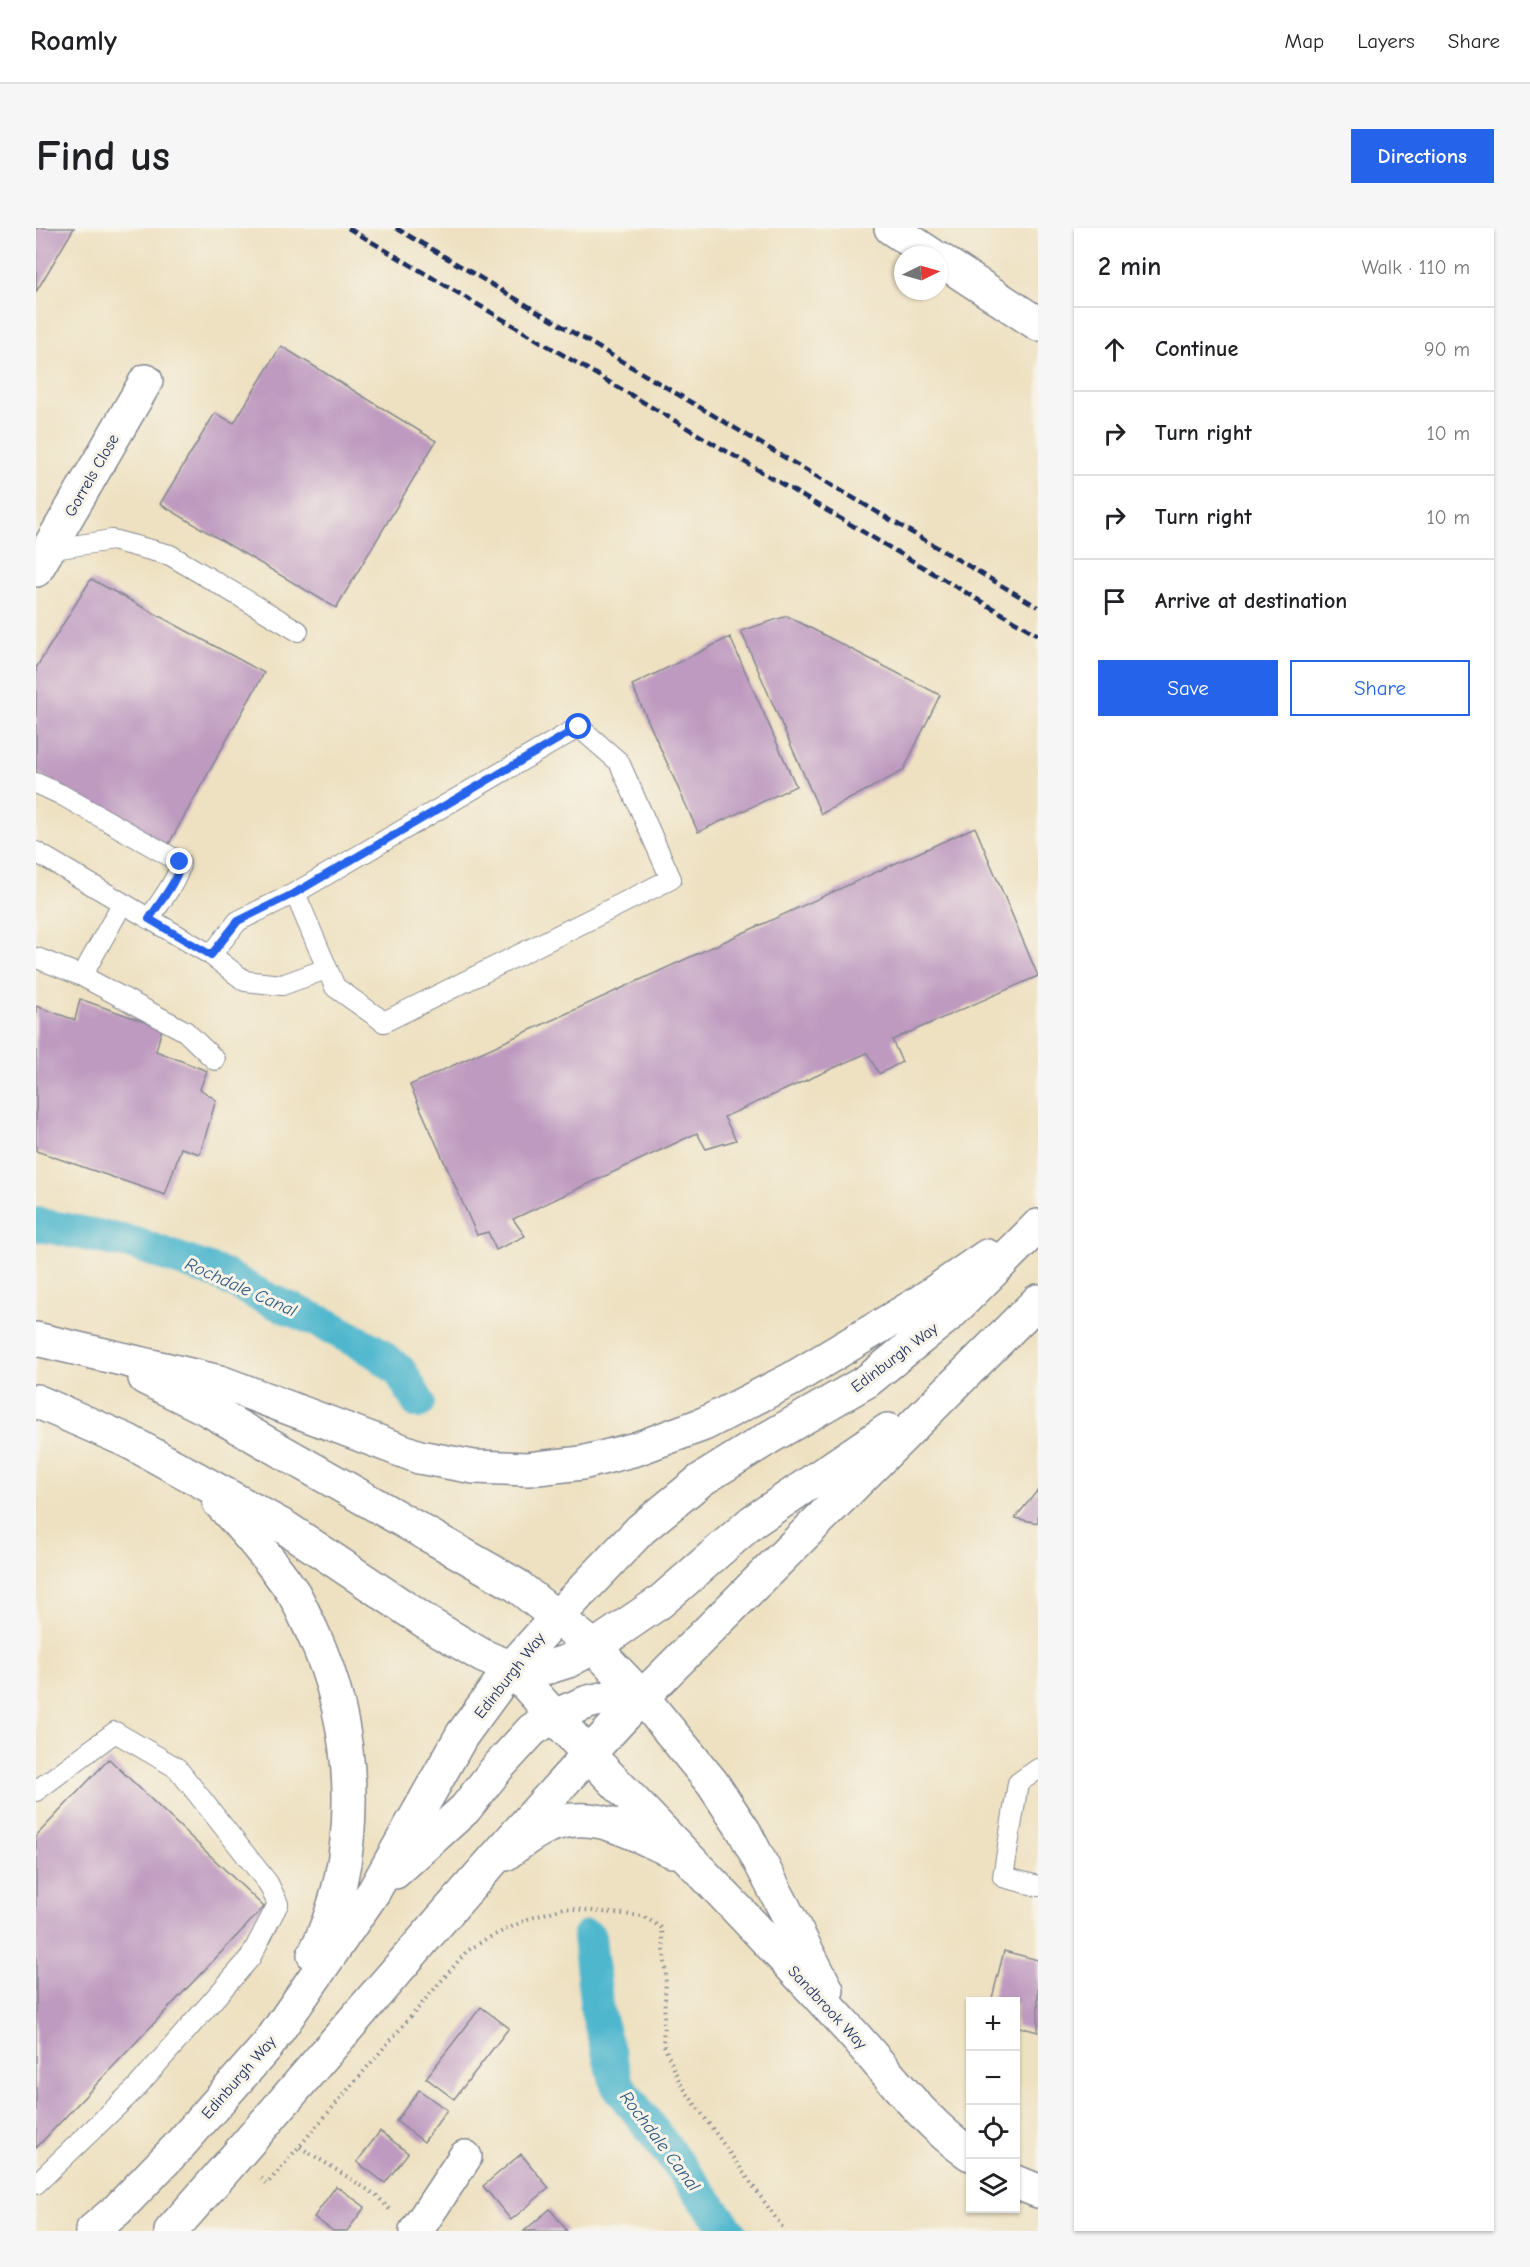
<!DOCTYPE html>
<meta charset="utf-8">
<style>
:root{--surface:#fff;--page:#f6f6f6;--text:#202124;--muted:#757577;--line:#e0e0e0;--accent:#2563eb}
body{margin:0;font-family:"Comic Neue",sans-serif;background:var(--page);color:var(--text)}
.controls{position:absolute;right:18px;bottom:18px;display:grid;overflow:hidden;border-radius:0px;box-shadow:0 2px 4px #0004}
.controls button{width:54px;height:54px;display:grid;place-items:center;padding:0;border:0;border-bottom:2px solid var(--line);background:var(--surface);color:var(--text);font:30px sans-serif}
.compass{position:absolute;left:858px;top:18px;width:54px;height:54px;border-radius:50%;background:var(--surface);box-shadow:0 2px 4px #0004;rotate:85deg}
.stop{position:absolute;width:18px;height:18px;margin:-14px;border:4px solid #2563eb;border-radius:50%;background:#fff}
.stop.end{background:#2563eb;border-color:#fff;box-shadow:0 2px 6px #0008}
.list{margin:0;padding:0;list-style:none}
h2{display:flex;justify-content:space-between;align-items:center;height:78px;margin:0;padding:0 24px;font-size:26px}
h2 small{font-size:20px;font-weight:400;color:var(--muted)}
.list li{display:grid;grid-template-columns:39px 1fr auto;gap:18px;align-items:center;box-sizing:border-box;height:84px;padding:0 24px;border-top:2px solid var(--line)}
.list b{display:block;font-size:22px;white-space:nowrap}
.list em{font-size:20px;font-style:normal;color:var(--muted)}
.actions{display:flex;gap:12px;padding:18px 24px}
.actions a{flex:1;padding:14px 0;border:2px solid var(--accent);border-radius:0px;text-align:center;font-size:21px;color:var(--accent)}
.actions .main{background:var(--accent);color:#fff}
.icon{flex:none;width:33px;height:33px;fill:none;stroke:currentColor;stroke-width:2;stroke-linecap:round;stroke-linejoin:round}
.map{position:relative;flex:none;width:1002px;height:2003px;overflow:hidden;border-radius:0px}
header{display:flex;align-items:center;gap:36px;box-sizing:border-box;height:84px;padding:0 30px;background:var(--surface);border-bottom:2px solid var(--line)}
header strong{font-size:28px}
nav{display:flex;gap:33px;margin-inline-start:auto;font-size:21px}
.intro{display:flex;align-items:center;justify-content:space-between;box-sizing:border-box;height:144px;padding:0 36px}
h1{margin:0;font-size:42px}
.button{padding:15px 27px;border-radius:0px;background:var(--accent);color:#fff;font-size:21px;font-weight:700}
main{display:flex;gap:36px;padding:0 36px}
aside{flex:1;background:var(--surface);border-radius:0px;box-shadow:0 2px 4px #0004}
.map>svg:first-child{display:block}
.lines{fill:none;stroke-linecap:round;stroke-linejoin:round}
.canal{stroke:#4fb7cd;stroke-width:34}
.building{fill:#be9ac0}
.lane-casing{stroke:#848890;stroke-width:22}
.street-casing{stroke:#848890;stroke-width:36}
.highway-casing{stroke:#848890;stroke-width:36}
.path{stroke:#848890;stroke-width:4;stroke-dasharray:1.5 4.5;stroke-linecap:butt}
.lane{stroke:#fff;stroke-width:20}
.street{stroke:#fff;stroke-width:33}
.highway{stroke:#fff;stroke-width:33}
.rail{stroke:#1b2f5e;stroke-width:4.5;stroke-dasharray:9 4.5;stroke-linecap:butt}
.route{stroke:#2563eb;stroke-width:8}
.labels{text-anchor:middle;stroke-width:6;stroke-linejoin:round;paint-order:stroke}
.street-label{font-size:16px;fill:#1b2f5e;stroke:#f7f3e8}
.water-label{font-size:18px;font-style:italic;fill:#2b587f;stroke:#f7f3e8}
</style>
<header>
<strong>Roamly</strong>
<nav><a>Map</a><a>Layers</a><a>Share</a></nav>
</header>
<div class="intro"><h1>Find us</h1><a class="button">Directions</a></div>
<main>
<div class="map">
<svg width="1002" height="2003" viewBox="0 0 1002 2003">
<rect width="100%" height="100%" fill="#f7f3e8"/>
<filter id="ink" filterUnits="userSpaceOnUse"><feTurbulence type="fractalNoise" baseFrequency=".0167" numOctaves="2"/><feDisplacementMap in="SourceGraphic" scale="12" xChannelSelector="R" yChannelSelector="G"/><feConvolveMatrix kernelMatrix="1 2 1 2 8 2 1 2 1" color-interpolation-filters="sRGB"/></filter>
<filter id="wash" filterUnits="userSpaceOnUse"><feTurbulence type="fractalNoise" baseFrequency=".008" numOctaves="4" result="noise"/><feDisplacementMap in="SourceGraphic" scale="24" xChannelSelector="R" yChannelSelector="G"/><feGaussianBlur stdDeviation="1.35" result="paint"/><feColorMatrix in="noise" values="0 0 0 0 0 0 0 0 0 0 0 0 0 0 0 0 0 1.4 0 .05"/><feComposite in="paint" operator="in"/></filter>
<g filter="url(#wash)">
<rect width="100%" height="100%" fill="#eee1c1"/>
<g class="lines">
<path class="canal" d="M0 996 100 1016 185 1046 225 1068 289 1096 340 1124 364 1143 382 1174
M553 1709 561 1783 581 1856 693 2003"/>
</g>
<g id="blocks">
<path class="building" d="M0 0H38L0 64Z
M245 118 400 213 300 380 124 276 179 185 198 195Z
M55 351 228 445 130 621 0 544V440Z
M751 388 904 467 867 543 785 586 705 403Z
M694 409 760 558 662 604 596 457Z
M939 599 1002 748 856 812 866 834 843 846 831 825 688 889 700 912 670 921 661 905 477 991 489 1008 460 1022 452 1004 441 1007 374 857Z
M44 771 126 800 120 823 171 843 164 861 180 872 164 926 145 920 129 967 0 923V778L39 792Z
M1002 1262V1295L979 1290Z
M73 1531 228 1679 0 1920V1608Z
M968 1723 1002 1732V1804L980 1798V1774H955Z
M445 1779 473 1800 418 1871 390 1850Z
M383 1862 411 1882 388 1914 360 1893Z
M344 1903 372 1925 349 1955 321 1934Z
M485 1926 513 1960 475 1992 447 1958Z
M300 1958 329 1979 311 2003H297L278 1989Z
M514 1981 531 2003H488Z"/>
</g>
</g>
<g filter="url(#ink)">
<use href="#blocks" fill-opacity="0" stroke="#848890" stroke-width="1.5"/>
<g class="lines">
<g class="lane-casing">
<path id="lane" d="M11 322 76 312 134 327 262 403
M0 555 24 566 144 634C145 649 121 678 113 691
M0 624 175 727 209 753 246 757 290 741
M86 676 46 748 149 803 179 832
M175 727 202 693 259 665 543 499 583 534 635 651 348 794 299 759 259 665
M1 730 46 748
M1002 1541 982 1555 967 1649 1002 1658
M0 1563 79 1504 141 1540 232 1655 242 1676 214 1730 100 1860 0 1956"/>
</g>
<g class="street-casing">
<path id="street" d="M855 0 896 27
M903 31 1002 96
M0 342 110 153
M606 1469 677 1556 708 1603 791 1762
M552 1526C638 1615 725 1704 808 1796 849 1840 885 1892 934 1926
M469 1626C481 1617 494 1607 508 1600 555 1578 593 1604 636 1623
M980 1954 1002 1963
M380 2003 429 1929"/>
</g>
<g class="highway-casing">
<path id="highway" d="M0 1111 184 1154 383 1229 438 1239 492 1241 546 1235 600 1221 668 1196 756 1151 878 1078 951 1028
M109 1150 173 1182 480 1357 558 1419 606 1469
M0 1173 92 1213 250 1300 393 1396 447 1428 475 1440 493 1442 513 1439 532 1433 558 1419 624 1374 716 1294 852 1202
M183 1274C210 1303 236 1333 258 1366 265 1378 270 1391 276 1403 322 1502 328 1628 278 1727
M475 1440 552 1526
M359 1644 429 1581 462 1539 496 1502 518 1488 552 1474 579 1468 606 1469
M56 2003 81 1982 141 1920 232 1817 338 1663 426 1507 475 1440 521 1389 605 1301 665 1252 734 1209 831 1153 913 1087 1002 998
M135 2003C292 1825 443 1641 606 1469L1002 1073"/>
</g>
<path class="path" d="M264 1919 340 1967 355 1983
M225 1950 231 1956 431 1723 450 1711 492 1691 528 1680 607 1688 626 1700 630 1745 627 1815 644 1855 749 2003"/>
<use href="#lane" class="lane"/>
<use href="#street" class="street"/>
<use href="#highway" class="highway"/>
<path class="rail" d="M312 0 1002 407
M360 0 1002 379"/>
</g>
</g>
<g class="lines" filter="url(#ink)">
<path class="route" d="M144 634C145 649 121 678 113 691L175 727 202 693 259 665 543 499"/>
</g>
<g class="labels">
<g class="street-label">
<text transform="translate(55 247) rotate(-60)" y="6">Gorrels Close</text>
<text transform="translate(858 1129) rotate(-37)" y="6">Edinburgh Way</text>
<text transform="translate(473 1447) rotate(-52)" y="6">Edinburgh Way</text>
<text transform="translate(792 1779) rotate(47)" y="6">Sandbrook Way</text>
<text transform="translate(202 1849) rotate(-49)" y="6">Edinburgh Way</text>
</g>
<g class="water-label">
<text transform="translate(205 1059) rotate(24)" y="6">Rochdale Canal</text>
<text transform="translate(624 1913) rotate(53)" y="6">Rochdale Canal</text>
</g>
</g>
</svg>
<div class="controls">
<button>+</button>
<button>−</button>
<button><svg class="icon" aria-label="locate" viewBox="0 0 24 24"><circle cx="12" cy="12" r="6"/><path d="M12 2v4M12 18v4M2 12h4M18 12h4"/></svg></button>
<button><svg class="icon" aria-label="layers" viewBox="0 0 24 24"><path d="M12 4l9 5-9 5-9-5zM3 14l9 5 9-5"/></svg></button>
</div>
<svg class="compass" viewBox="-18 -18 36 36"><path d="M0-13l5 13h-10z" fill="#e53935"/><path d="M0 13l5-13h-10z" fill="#757577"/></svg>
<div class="stop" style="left:543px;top:499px"></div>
<div class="stop end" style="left:144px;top:634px"></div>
</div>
<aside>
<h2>2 min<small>Walk · 110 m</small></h2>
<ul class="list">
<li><svg class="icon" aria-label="ahead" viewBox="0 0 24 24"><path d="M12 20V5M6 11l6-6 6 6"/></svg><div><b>Continue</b></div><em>90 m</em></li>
<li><svg class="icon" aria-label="right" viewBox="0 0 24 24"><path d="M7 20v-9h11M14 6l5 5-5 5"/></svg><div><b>Turn right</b></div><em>10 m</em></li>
<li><svg class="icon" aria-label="right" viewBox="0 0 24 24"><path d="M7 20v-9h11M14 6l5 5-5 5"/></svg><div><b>Turn right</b></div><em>10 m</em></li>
<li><svg class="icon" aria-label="arrive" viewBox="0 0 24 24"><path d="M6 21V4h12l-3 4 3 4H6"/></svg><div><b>Arrive at destination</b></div></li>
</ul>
<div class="actions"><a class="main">Save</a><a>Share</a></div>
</aside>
</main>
